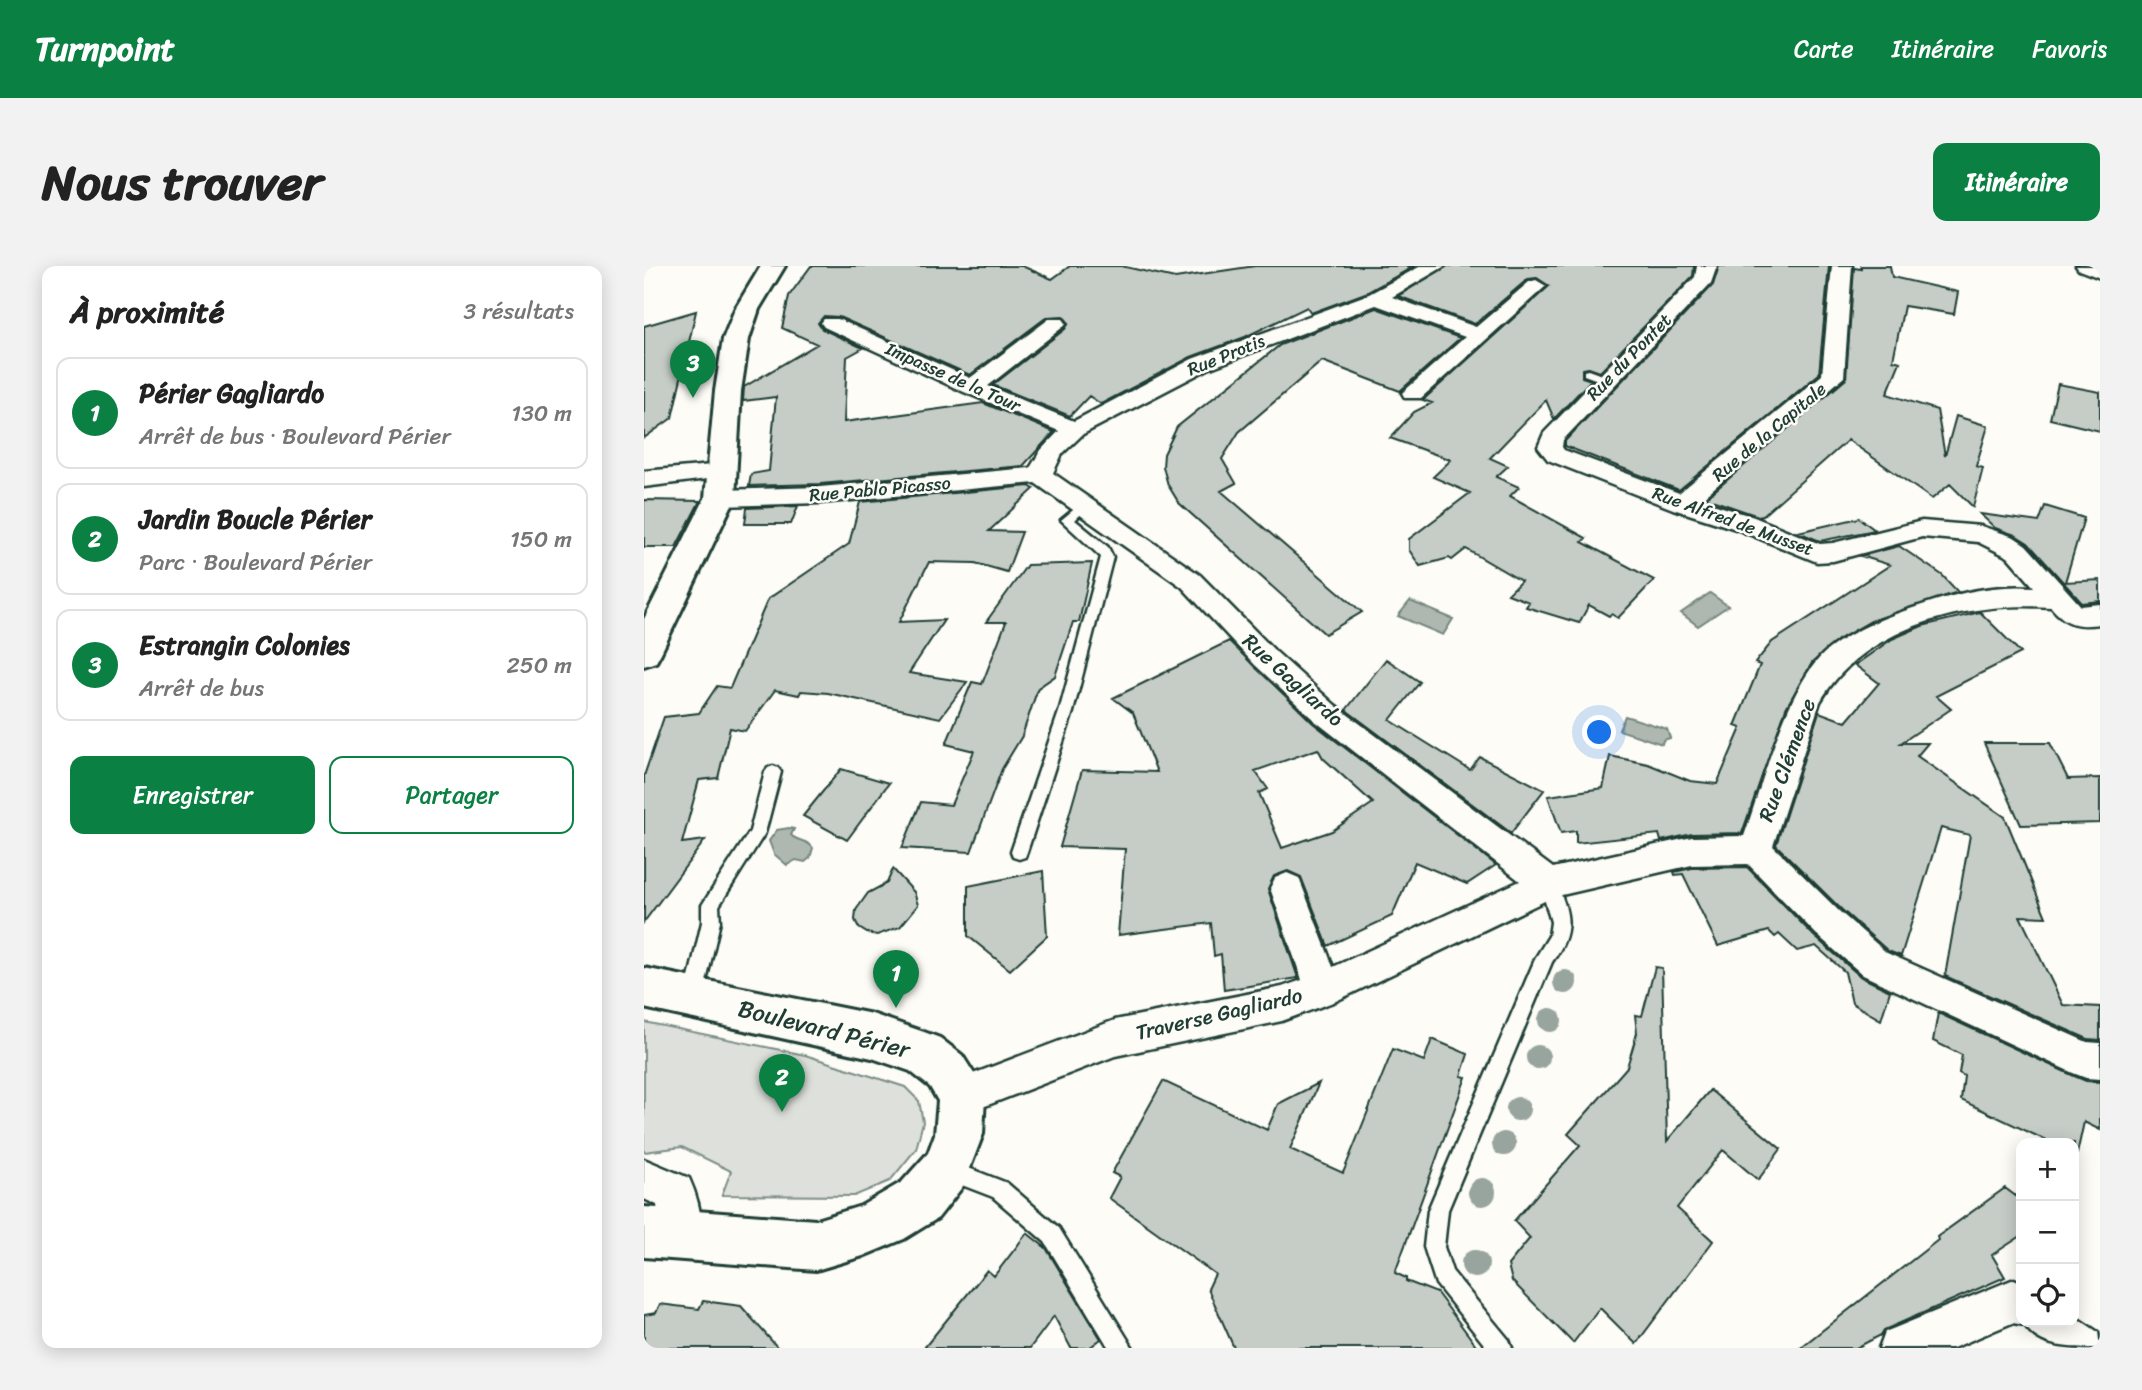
<!DOCTYPE html>
<html lang="fr">
<meta charset="utf-8">
<style>
:root{--surface:#fff;--page:#f2f2f2;--text:#222;--muted:#767676;--line:#e0e0e0;--accent:#0b8043}
body{margin:0;font-family:Sriracha,sans-serif;background:var(--page);color:var(--text)}
.controls{position:absolute;right:21px;bottom:21px;display:grid;overflow:hidden;border-radius:14px;box-shadow:0 4px 18px #0003}
.controls button{width:63px;height:63px;display:grid;place-items:center;padding:0;border:0;border-bottom:2px solid var(--line);background:var(--surface);color:var(--text);font:35px sans-serif}
.you{position:absolute;left:956px;top:467px;width:24px;height:24px;margin:-18px;border:5px solid #fff;border-radius:50%;background:#1a73e8;box-shadow:0 0 0 10px #1a73e833}
.badge{display:grid;place-items:center;width:46px;height:46px;border-radius:50%;background:var(--accent);color:#fff;font-size:23px;font-weight:700}
.pin{position:absolute;translate:-50% -58px;filter:drop-shadow(0 2px 4px #0008)}
.pin::after{content:'';position:absolute;top:37px;width:24px;height:21px;background:inherit;clip-path:polygon(0 0,100% 0,50% 100%)}
.list{margin:0;padding:0;list-style:none}
h2{display:flex;justify-content:space-between;align-items:center;height:91px;margin:0;padding:0 28px;font-size:30px}
h2 small{font-size:23px;font-weight:400;color:var(--muted)}
.list li{display:grid;grid-template-columns:46px 1fr auto;gap:21px;align-items:center;box-sizing:border-box;height:112px;margin:0 14px 14px;padding:0 14px;border:2px solid var(--line);border-radius:14px}
.list b{display:block;font-size:26px;white-space:nowrap}
.list p{margin:0;font-size:23px;white-space:nowrap;color:var(--muted)}
.list em{font-size:23px;font-style:normal;color:var(--muted)}
.actions{display:flex;gap:14px;padding:21px 28px}
.actions a{flex:1;padding:16px 0;border:2px solid var(--accent);border-radius:14px;text-align:center;font-size:24px;color:var(--accent)}
.actions .main{background:var(--accent);color:#fff}
.icon{flex:none;width:38px;height:38px;fill:none;stroke:currentColor;stroke-width:2;stroke-linecap:round;stroke-linejoin:round}
.map{position:relative;flex:none;width:1456px;height:1082px;overflow:hidden;border-radius:14px}
header{display:flex;align-items:center;gap:42px;box-sizing:border-box;height:98px;padding:0 35px;background:var(--accent);color:#fff}
header strong{font-size:33px}
nav{display:flex;gap:38px;margin-inline-start:auto;font-size:24px}
.intro{display:flex;align-items:center;justify-content:space-between;box-sizing:border-box;height:168px;padding:0 42px}
h1{margin:0;font-size:49px}
.button{padding:18px 32px;border-radius:14px;background:var(--accent);color:#fff;font-size:24px;font-weight:700}
main{display:flex;gap:42px;padding:0 42px}
aside{flex:1;background:var(--surface);border-radius:14px;box-shadow:0 4px 18px #0003}
.map>svg:first-child{display:block}
.green{fill:#dde0db;stroke:#7e8e88;stroke-width:2}
.water{fill:#aeb8b1;stroke:#75877f;stroke-width:2}
.building{fill:#c6cdc7;stroke:#1f3d34;stroke-width:2;fill-rule:evenodd}
.lines{fill:none;stroke-linecap:round;stroke-linejoin:round}
.service-casing{stroke:#1f3d34;stroke-width:5}
.minor-casing{stroke:#1f3d34;stroke-width:5}
.tertiary-casing{stroke:#1f3d34;stroke-width:6}
.service{fill:#fdfcf7;fill-rule:evenodd}
.minor{fill:#fdfcf7;fill-rule:evenodd}
.tertiary{fill:#fdfcf7;fill-rule:evenodd}
.tree{fill:#98a59e}
.labels{text-anchor:middle;stroke-width:5;stroke-linejoin:round;paint-order:stroke}
.far-street-label{font-size:18px;fill:#1f3d34;stroke:#fdfcf7}
.street-label{font-size:21px;fill:#1f3d34;stroke:#fdfcf7}
.near-street-label{font-size:24px;fill:#1f3d34;stroke:#fdfcf7}
</style>
<header>
<strong>Turnpoint</strong>
<nav><a>Carte</a><a>Itinéraire</a><a>Favoris</a></nav>
</header>
<div class="intro"><h1>Nous trouver</h1><a class="button">Itinéraire</a></div>
<main>
<aside>
<h2>À proximité<small>3 résultats</small></h2>
<ul class="list">
<li><span class="badge">1</span><div><b>Périer Gagliardo</b><p>Arrêt de bus · Boulevard Périer</p></div><em>130 m</em></li>
<li><span class="badge">2</span><div><b>Jardin Boucle Périer</b><p>Parc · Boulevard Périer</p></div><em>150 m</em></li>
<li><span class="badge">3</span><div><b>Estrangin Colonies</b><p>Arrêt de bus</p></div><em>250 m</em></li>
</ul>
<div class="actions"><a class="main">Enregistrer</a><a>Partager</a></div>
</aside>
<div class="map">
<svg width="1456" height="1082" viewBox="0 0 1456 1082">
<rect width="100%" height="100%" fill="#fdfcf7"/>
<filter id="ink" filterUnits="userSpaceOnUse"><feTurbulence type="fractalNoise" baseFrequency=".0143" numOctaves="2"/><feDisplacementMap in="SourceGraphic" scale="14" xChannelSelector="R" yChannelSelector="G"/><feConvolveMatrix kernelMatrix="1 2 1 2 8 2 1 2 1" color-interpolation-filters="sRGB"/></filter>
<g filter="url(#ink)">
<path class="green" d="M0 756 161 789 261 821 275 835 279 856 272 883 246 915 210 930 78 929 87 905 38 881 0 886Z"/>
<path class="water" d="M1066 327 1084 340 1054 360 1037 347Z
M766 335 809 353 799 369 754 350Z
M981 450 1023 463 1026 472 1019 474 1018 478 975 464Z
M145 562 150 563 147 569C153 576 163 573 169 582L166 592 161 596 152 594 143 599 130 588 125 575 133 564Z"/>
<path class="building" d="M167 0H378L408 13 426 0H477L531 12 611 0H771L724 26 667 47 663 41 601 71 547 91 457 138 445 130 426 150 349 119 421 63 425 57 419 50 403 51 326 109 195 51 180 50 174 57 178 63 219 82 203 91 200 156 339 137 410 166 379 200 176 218 105 220 107 208 125 205 132 131 99 135 100 121 173 78 138 62 145 30Z
M803 0H1050L1049 10 956 106 945 102 938 103V111L947 114 910 153 902 134 846 192 864 200 852 211 875 221 866 230 942 272 938 276 1010 314 974 352 967 348 965 350 945 339 935 357 882 341 885 336 864 328 877 315 822 283 808 294 805 292 776 300 765 284V273L826 227 789 211 807 194 746 172 770 146 788 137 779 134 905 20 893 12 884 13 831 58 754 30Z
M1075 0H1185L1175 108 1035 224 921 180V175L1069 19Z
M1217 0H1246L1248 11 1314 26 1310 48 1260 40 1249 94 1256 96 1243 128 1293 144 1301 190 1312 150 1344 160 1332 200 1339 202 1329 241 1306 218 1288 233 1204 174 1117 251 1062 232 1202 113 1210 2 1217 3Z
M732 42 816 72 756 125 678 95 595 166 578 193 592 217 577 225 718 346 681 368 535 237 524 219 519 201 520 188 533 161 636 79Z
M52 45 28 152 0 172V60Z
M1414 118 1456 126V165L1406 153Z
M385 220 390 223 345 265 378 266 363 306 331 297 285 296 255 356 300 354 265 407 323 416 296 452 184 427 157 425 155 429 131 424 101 465 86 462 74 512 55 514 38 577 61 574 0 656V510L20 451 55 447 73 420 86 422 124 333 205 278 216 236Z
M0 234 56 235 32 281H0Z
M154 240 147 258H101L103 242Z
M1401 240 1440 252 1421 316 1456 314V335L1438 337 1384 277 1371 269 1351 262 1336 248 1395 256Z
M1215 252 1231 264 1176 275 1154 266Z
M1255 280 1298 309 1314 326 1227 355 1194 374 1168 397 1142 442 1098 567 1048 568 1017 575 1015 568 932 577V565L917 567 904 530 959 522 966 490 1004 498 1046 515 1073 518 1097 462 1091 460 1116 399 1111 397 1128 376 1246 299 1217 290Z
M448 297 435 356H429L411 410 394 422 378 470 358 503 327 586 258 582 277 536 307 539 330 485 302 478 328 416 338 418 362 356H342L383 299Z
M1336 346 1377 387 1292 430 1307 443 1257 477H1284L1273 490 1361 551 1402 651 1376 650 1419 739 1456 741V774L1444 773 1301 710 1326 569 1297 562 1257 690 1244 685 1198 644 1132 579 1175 446 1202 456 1235 417 1211 399 1248 373 1278 360Z
M585 375 669 457 852 599 823 618 771 596 748 650 684 680 657 611 644 605 630 610 624 623 654 712 580 724 577 688 570 690 567 657 474 669 481 583 416 581 438 504 513 506 489 447 469 432ZM674 483 679 492 729 537 688 565 638 582 615 527 624 523 611 505Z
M742 393 776 416 746 454 826 504 836 491 900 524 867 567 702 444Z
M1340 477H1406L1424 513 1456 512V557L1377 559Z
M197 503 245 517 203 574 159 550Z
M1103 601 1170 670 1217 711 1246 725 1237 754 1208 737 1201 706 1172 680 1153 685 1135 668 1131 671 1125 665 1074 680 1039 608 1031 609 1030 606 1048 602Z
M249 603 270 626 274 639 256 661 233 669 223 667 215 662 211 654 212 644 224 627 243 617Z
M399 605 403 670 366 704 324 670V620Z
M1011 701 1018 702 1023 875 1066 824 1137 883 1114 914 1079 884 1033 942 1069 975 992 1078 956 1042 929 1077 868 1015 864 999 886 972 870 955 936 879 924 868 983 801 993 767 991 749 998 750Z
M1294 747 1428 809 1442 815 1456 816V864L1440 856 1433 888 1430 887V877H1408L1317 834 1320 810 1315 807 1318 789 1289 775Z
M788 773 824 788 817 810 822 811 751 1007 762 1012V1015L793 1027 834 1082H590L564 1023 571 1008 465 932 476 911 468 907 519 815 623 864 634 838 675 817 646 883 699 907 749 783 780 795Z
M1361 922 1377 934V970L1348 989 1361 1011 1240 1064 1237 1069 1212 1082H1156L1294 974 1293 971Z
M383 967 402 982 457 1073 445 1082H427L410 1050 386 1082H280L343 1004 350 1010Z
M59 1035 97 1040 134 1082H0V1049L12 1047 16 1038 55 1043Z"/>
<g class="lines">
<g class="service-casing">
<path id="service" d="M944 104 966 112 967 114 962 117 940 109V105Z
M439 236 445 240 431 254 464 281 469 291 429 446 383 586 381 591 375 593 369 591 367 586 415 446 457 291 417 254Z
M129 500 134 502 137 506 121 567 75 640 76 656 58 733 55 739 49 741 43 739 40 733 58 656V639L106 565 121 506 124 502Z
M904 611 910 613C926 646 931 665 908 696L804 944 800 981 808 1005 865 1074 868 1082H843L792 1018 780 981 784 944 892 691 905 670 907 656 896 618 898 613Z
M304 894 363 917 415 962 489 1082H465L401 976 349 931 297 911 294 904 297 897Z"/>
</g>
<g class="minor-casing">
<path id="minor" d="M777 0H801L748 31 832 61 885 16 892 14 902 20 777 132H761L758 127 821 71 732 39 564 103 439 168 418 188 409 207 556 309 631 385 691 439 909 602 1048 571 1100 570C1118 520 1143 416 1185 383 1211 363 1243 350 1275 340 1313 327 1349 318 1390 321L1364 291 1334 276 1278 271 1189 295 1173 296 1092 263 1029 243 904 194 894 181 900 167 1051 11 1053 0H1073L1067 17 919 174 918 181 920 184 1035 227 1178 109 1188 0H1208L1200 111 1056 234 1110 251 1176 278 1189 277 1278 255 1337 260 1370 271 1382 279 1437 340 1456 338V358C1433 361 1422 359 1407 341 1324 335 1220 360 1176 436L1129 580 1196 646 1243 687 1443 776 1456 777V813L1442 812 1429 807 1219 709 1172 668 1104 598 1048 599 909 631 692 735 638 755 471 790 318 849 305 843 299 830 305 817 471 754 638 721 658 714 626 622 631 612 643 607 655 612 689 701 876 615 671 455 611 399 538 321 391 217 176 237 76 240 67 238 64 232 67 226 76 224 176 221 386 202 397 184 415 165 320 126 180 61 177 57 180 53H194L326 112 405 53H419L422 57 419 61 344 120 430 155 548 93 725 28Z
M1432 0H1456V12L1435 4Z
M79 198 87 200 91 205 87 210 0 221V205Z
M0 893 45 912C55 934 62 962 53 985L38 991 23 985 17 970 13 939 0 933Z
M1370 1013 1377 1016V1056H1430V1050L1454 1066 1456 1082C1427 1082 1394 1082 1381 1059L1368 1057 1309 1082H1235L1241 1066Z"/>
</g>
<g class="tertiary-casing">
<path id="tertiary" d="M117 0H141L115 43 105 73 97 125 91 232 17 387 12 396 0 400V353L61 232 71 125 79 73 91 43Z
M0 702 228 748 280 766 296 772 318 789 334 814 341 830 339 868 319 920 294 952 260 973 219 990 172 1004 0 991V941L172 954 217 940 258 916 284 887 291 868 294 835 286 821 266 805 228 792 0 742Z"/>
</g>
<use href="#service" class="service"/>
<use href="#minor" class="minor"/>
<use href="#tertiary" class="tertiary"/>
</g>
<g class="tree">
<circle cx="921" cy="716" r="12"/>
<circle cx="906" cy="754" r="12"/>
<circle cx="894" cy="791" r="12"/>
<circle cx="874" cy="843" r="12"/>
<circle cx="860" cy="878" r="12"/>
<circle cx="838" cy="926" r="14"/>
<circle cx="831" cy="998" r="14"/>
</g>
</g>
<g class="labels">
<g class="far-street-label">
<text transform="translate(582 89) rotate(-22)" y="6">Rue Protis</text>
<text transform="translate(985 91) rotate(-46)" y="6">Rue du Pontet</text>
<text transform="translate(309 111) rotate(24)" y="6">Impasse de la Tour</text>
<text transform="translate(1125 166) rotate(-40)" y="6">Rue de la Capitale</text>
<text transform="translate(236 223) rotate(-5)" y="6">Rue Pablo Picasso</text>
<text transform="translate(1089 255) rotate(20)" y="6">Rue Alfred de Musset</text>
</g>
<g class="street-label">
<text transform="translate(649 414) rotate(42)" y="7">Rue Gagliardo</text>
<text transform="translate(1143 494) rotate(-70)" y="7">Rue Clémence</text>
<text transform="translate(575 748) rotate(-13)" y="7">Traverse Gagliardo</text>
</g>
<g class="near-street-label">
<text transform="translate(180 763) rotate(14)" y="8">Boulevard Périer</text>
</g>
</g>
</svg>
<div class="controls">
<button>+</button>
<button>−</button>
<button><svg class="icon" aria-label="locate" viewBox="0 0 24 24"><circle cx="12" cy="12" r="6"/><path d="M12 2v4M12 18v4M2 12h4M18 12h4"/></svg></button>
</div>
<div class="you"></div>
<div class="pin badge" style="left:252px;top:742px">1</div>
<div class="pin badge" style="left:138px;top:846px">2</div>
<div class="pin badge" style="left:49px;top:132px">3</div>
</div>
</main>
